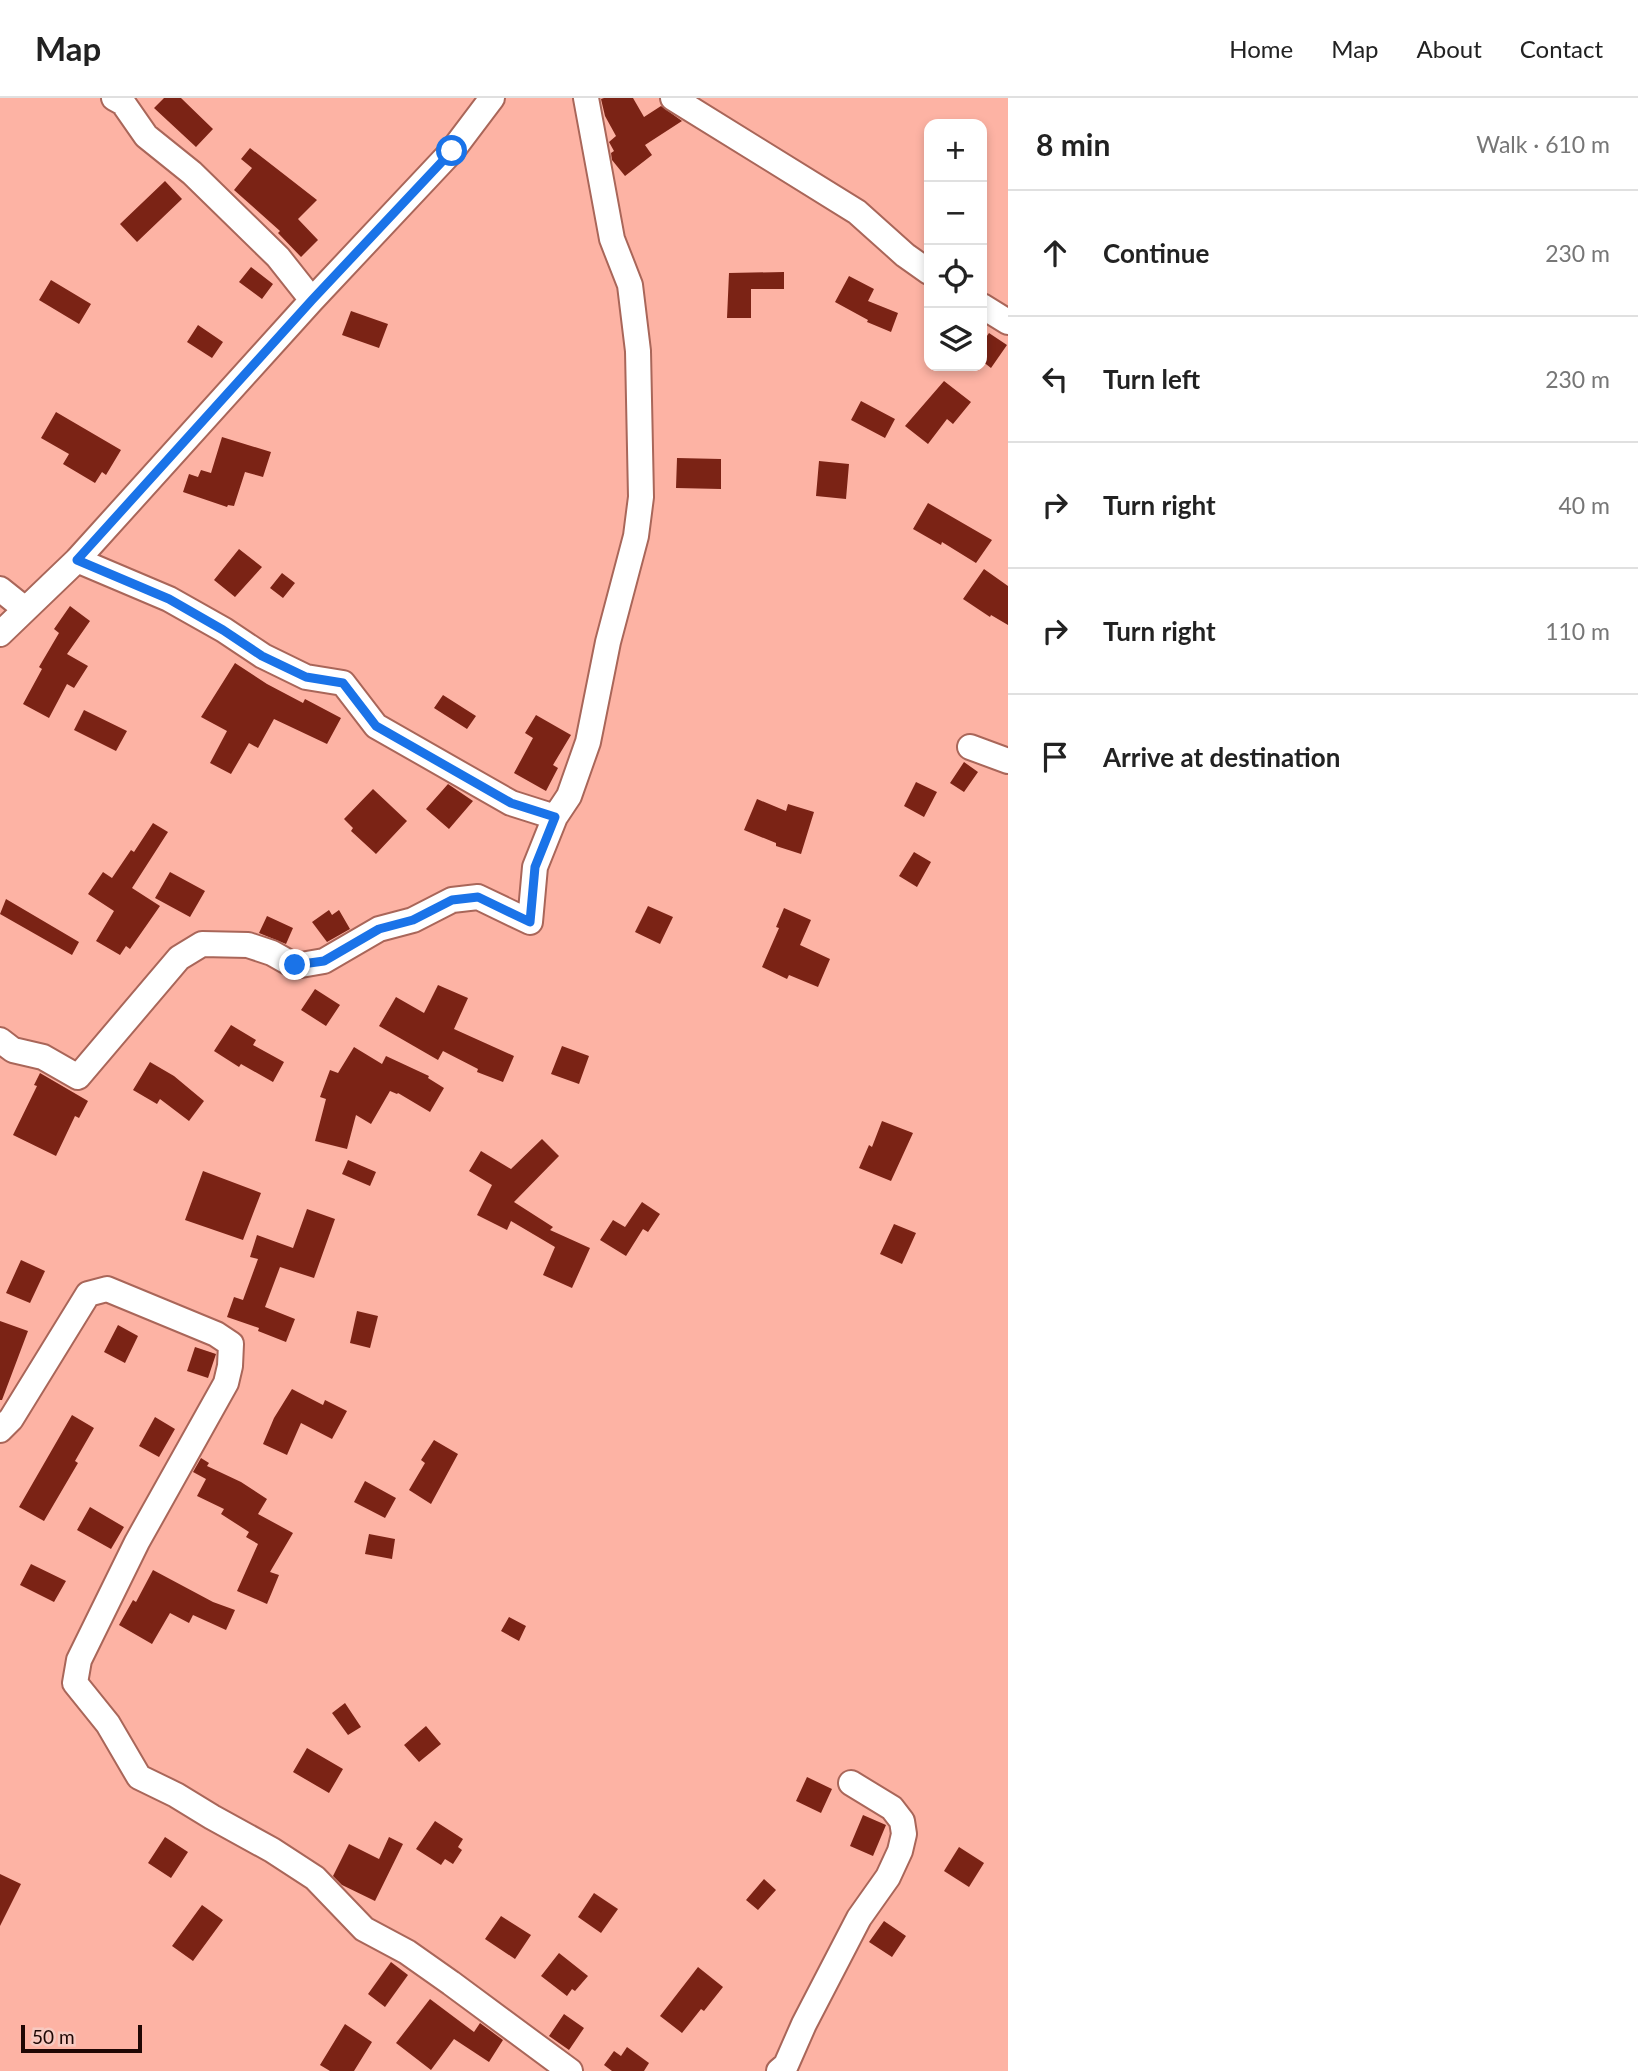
<!DOCTYPE html>
<meta charset="utf-8">
<style>
:root{--surface:#fff;--page:#f2f2f2;--text:#222;--muted:#767676;--line:#e0e0e0}
body{margin:0;font-family:Lato,sans-serif;background:var(--page);color:var(--text)}
.controls{position:absolute;right:21px;top:21px;display:grid;overflow:hidden;border-radius:14px;box-shadow:0 4px 10px #0003}
.controls button{width:63px;height:63px;display:grid;place-items:center;padding:0;border:0;border-bottom:2px solid var(--line);background:var(--surface);color:var(--text);font:35px sans-serif}
.scale{position:absolute;left:21px;bottom:18px;width:121px;box-sizing:border-box;padding-left:7px;border:4px solid #1f0704;border-top:0;font-size:19px;line-height:24px;white-space:nowrap;color:#1f0704;-webkit-text-stroke:5px #f7c9c0;paint-order:stroke}
.stop{position:absolute;width:21px;height:21px;margin:-16px;border:5px solid #1a73e8;border-radius:50%;background:#fff}
.stop.end{background:#1a73e8;border-color:#fff;box-shadow:0 2px 7px #0008}
.list{margin:0;padding:0;list-style:none}
h2{display:flex;justify-content:space-between;align-items:center;height:91px;margin:0;padding:0 28px;font-size:30px}
h2 small{font-size:23px;font-weight:400;color:var(--muted)}
.list li{display:grid;grid-template-columns:46px 1fr auto;gap:21px;align-items:center;box-sizing:border-box;height:126px;padding:0 28px;border-top:2px solid var(--line)}
.list b{display:block;font-size:26px;white-space:nowrap}
.list em{font-size:23px;font-style:normal;color:var(--muted)}
.icon{flex:none;width:38px;height:38px;fill:none;stroke:currentColor;stroke-width:2;stroke-linecap:round;stroke-linejoin:round}
.map{position:relative;flex:none;width:1008px;height:1973px;overflow:hidden}
header{display:flex;align-items:center;gap:42px;box-sizing:border-box;height:98px;padding:0 35px;background:var(--surface);border-bottom:2px solid var(--line)}
header strong{font-size:33px}
nav{display:flex;gap:38px;margin-inline-start:auto;font-size:24px}
main{display:flex}
aside{flex:1;background:var(--surface)}
.map>svg:first-child{display:block}
.building{fill:#7b2315}
.lines{fill:none;stroke-linecap:round;stroke-linejoin:round}
.minor-casing{stroke:#a96659;stroke-width:28}
.minor{stroke:#fff;stroke-width:24}
.route{stroke:#1a73e8;stroke-width:9}
</style>
<header>
<strong>Map</strong>
<nav><a>Home</a><a>Map</a><a>About</a><a>Contact</a></nav>
</header>
<main>
<div class="map">
<svg width="1008" height="1973" viewBox="0 0 1008 1973">
<rect width="100%" height="100%" fill="#fdb3a4"/>
<path class="building" d="M164 0H181L213 31 196 49 154 10Z
M604 0H633L644 19 661 8 682 23 645 47 652 57 625 78 612 62 611 55 614 53 609 44 616 38 605 18 601 1Z
M250 50 317 102 298 121 318 142 301 159 278 135 280 133 234 92 252 70 241 61Z
M165 83 182 101 137 144 120 126Z
M251 169 273 186 262 201 239 184Z
M784 174V191H751V220H727L729 175Z
M849 178 874 191 868 203 898 215 891 234 867 224 868 222 835 204Z
M51 182 91 206 79 226 39 202Z
M351 213 388 226 379 250 342 237Z
M198 227 223 244 212 260 187 244Z
M989 235 1007 247 991 270 982 263V245Z
M944 283 971 304 953 326 947 321 928 346 905 328Z
M861 303 895 321 885 340 851 322Z
M56 314 121 352 106 377 102 374 95 385 63 366 69 356 41 340Z
M222 339 271 354 263 379 245 374 234 408 228 407 227 409 183 394 189 376 198 379 201 372 211 375Z
M677 360 721 361V391L676 390Z
M819 363 849 366 846 401 816 398Z
M928 405 992 442 976 465 942 444 941 447 913 431Z
M239 451 262 469 235 499 214 482Z
M984 471 1008 488V527L991 517 990 519 963 501Z
M282 475 295 485 283 500 270 490Z
M70 508 90 523 67 556 88 568 74 590 67 586 49 620 23 606 42 571 39 569 59 535 54 531Z
M235 565 267 586 303 605 305 601 341 620 327 646 274 621 258 650 249 645 231 676 210 665 227 633 201 619Z
M443 597 476 618 467 631 434 610Z
M84 612 127 633 116 653 74 632Z
M536 617 571 637 553 667 558 670 546 693 514 675 533 640 525 635Z
M964 664 978 674 964 694 950 685Z
M916 684 937 694 924 719 904 708Z
M448 686 473 703 449 731 426 711Z
M373 691 407 723 376 756 351 733 353 730 344 721Z
M757 701 786 713 788 706 814 714 801 756 776 748V745L744 732Z
M153 725 168 734 132 790 160 808 130 851 126 848 120 857 96 843 114 813 88 796 103 774 112 780 131 752 134 754Z
M914 754 931 764 917 789 899 778Z
M170 774 205 793 190 819 155 800Z
M6 801 79 844 72 857 0 816Z
M648 808 673 819 660 846 635 834Z
M784 810 811 822 800 847 830 861 818 889 789 877 787 881 762 869 779 830 776 829Z
M329 812 332 817 339 812 350 831 327 844 312 824Z
M267 818 293 830 286 846 259 835Z
M438 887 468 900 454 931 514 958 503 984 477 974 478 971 443 953 438 962 379 928 396 899 424 915Z
M315 891 340 907 326 928 301 912Z
M231 927 256 942 253 947 284 964 273 984 241 966 239 969 214 953Z
M562 948 589 958 579 986 551 976Z
M354 949 382 966 386 958 429 978 428 980 444 990 430 1014 398 995 397 996 390 993 371 1026 356 1017 347 1051 315 1043 326 1001 320 999 330 972 338 975Z
M150 964 174 978 204 1003 189 1023 160 1001 157 1006 133 992Z
M40 975 88 1003 79 1020 75 1018 56 1058 13 1037 37 988 34 987Z
M882 1023 913 1035 891 1083 859 1070 869 1047 872 1049Z
M542 1041 559 1058 514 1104 553 1129 550 1132 590 1150 572 1190 543 1177 555 1149 511 1123 507 1132 477 1117 492 1087 469 1073 481 1053 511 1071Z
M348 1062 376 1074 370 1088 342 1076Z
M203 1073 261 1095 243 1142 185 1122Z
M642 1104 660 1116 648 1134 643 1131 626 1158 600 1142 613 1122 625 1129Z
M307 1111 335 1121 314 1180 280 1169 265 1209 295 1221 286 1244 258 1233 259 1230 227 1219 234 1199 243 1202 258 1161 250 1159 257 1137 293 1150Z
M894 1126 916 1135 902 1166 880 1156Z
M21 1162 45 1173 30 1205 6 1195Z
M357 1213 378 1218 370 1250 350 1245Z
M0 1223 28 1233 2 1302H0Z
M118 1227 138 1238 125 1265 104 1254Z
M195 1249 216 1256 208 1280 187 1273Z
M292 1291 323 1307 325 1302 347 1313 332 1341 301 1325 287 1357 263 1346 274 1320Z
M72 1317 94 1330 75 1363 78 1365 44 1423 19 1409Z
M155 1319 175 1331 159 1359 139 1348Z
M434 1342 458 1356 431 1406 409 1392 425 1365 421 1362Z
M201 1360 209 1365 207 1368 241 1384 267 1401 258 1416 293 1435 270 1474 279 1477 267 1506 237 1493 258 1446 246 1439 249 1434 221 1416 224 1411 197 1398 206 1381 193 1374Z
M365 1383 396 1400 385 1420 354 1404Z
M90 1409 124 1429 111 1451 77 1432Z
M369 1436 395 1441 392 1461 365 1456Z
M31 1466 66 1483 54 1504 20 1487Z
M153 1472 213 1504 235 1512 226 1532 193 1517 189 1525 170 1515 152 1546 119 1527 133 1502 136 1504Z
M509 1519 526 1528 519 1543 501 1533Z
M345 1605 361 1629 348 1637 332 1615Z
M426 1628 441 1646 419 1664 404 1647Z
M307 1650 343 1671 329 1695 293 1674Z
M807 1679 832 1691 821 1715 796 1703Z
M863 1717 886 1727 873 1758 850 1748Z
M435 1723 463 1741 458 1749 462 1752 453 1766 445 1761 441 1767 416 1751Z
M165 1739 188 1754 171 1780 148 1765Z
M389 1739 403 1746 375 1803 342 1787 333 1778 349 1746 379 1761Z
M959 1749 984 1765 969 1789 944 1773Z
M0 1776 21 1786 0 1828Z
M764 1781 776 1792 758 1812 746 1802Z
M594 1795 618 1811 601 1835 578 1819Z
M202 1807 223 1822 193 1863 172 1848Z
M501 1818 531 1837 515 1861 485 1841Z
M884 1823 906 1838 892 1859 869 1844Z
M559 1855 588 1878 575 1893 572 1891 567 1898 541 1878Z
M391 1864 408 1877 385 1909 368 1896Z
M698 1869 723 1889 704 1913 701 1911 682 1935 660 1918Z
M430 1901 474 1934 480 1925 503 1942 489 1964 454 1941 431 1972 396 1945Z
M564 1916 584 1930 569 1952 549 1938Z
M345 1926 372 1944 354 1973H330L320 1967Z
M627 1949 649 1965 644 1973H612L604 1967 614 1953 621 1958Z"/>
<g class="lines">
<g class="minor-casing">
<path id="minor" d="M114 0 123 5 146 38 192 75 278 159 312 202
M673 0 857 114 905 157 929 174
M982 208 1008 224
M77 462 169 501 224 532 263 558 306 579 343 585 376 628 511 705 555 719
M0 491 25 511
M0 536 77 462 312 202 452 53 492 0
M970 649 1008 663
M0 942 13 952 43 959 78 979 179 860 202 846 248 847 272 855 295 868 324 863 379 831 413 822 452 802 478 799 530 824 535 769 555 719 569 698 588 644 608 544 636 438 641 399 638 253 630 187 612 141 586 0
M0 1332 11 1321 88 1196 107 1191 216 1236 231 1246 230 1268 226 1285 137 1444 79 1562 75 1585 108 1626 139 1679 176 1697 212 1719 272 1752 315 1780 364 1831 407 1854 451 1885 570 1973
M779 1973 786 1967 804 1926 859 1820 888 1779 900 1753 904 1736 902 1723 892 1710 851 1685"/>
</g>
<use href="#minor" class="minor"/>
</g>
<g class="lines">
<path class="route" d="M295 867 324 863 379 831 413 822 452 802 478 799 530 824 535 769 555 719 511 705 376 628 343 585 306 579 262 558 223 532 169 501 77 462 312 202 452 53"/>
</g>
</svg>
<div class="controls">
<button>+</button>
<button>−</button>
<button><svg class="icon" aria-label="locate" viewBox="0 0 24 24"><circle cx="12" cy="12" r="6"/><path d="M12 2v4M12 18v4M2 12h4M18 12h4"/></svg></button>
<button><svg class="icon" aria-label="layers" viewBox="0 0 24 24"><path d="M12 4l9 5-9 5-9-5zM3 14l9 5 9-5"/></svg></button>
</div>
<div class="scale">50 m</div>
<div class="stop" style="left:452px;top:53px"></div>
<div class="stop end" style="left:295px;top:867px"></div>
</div>
<aside>
<h2>8 min<small>Walk · 610 m</small></h2>
<ul class="list">
<li><svg class="icon" aria-label="ahead" viewBox="0 0 24 24"><path d="M12 20V5M6 11l6-6 6 6"/></svg><div><b>Continue</b></div><em>230 m</em></li>
<li><svg class="icon" aria-label="left" viewBox="0 0 24 24"><path d="M17 20v-9H6M10 6l-5 5 5 5"/></svg><div><b>Turn left</b></div><em>230 m</em></li>
<li><svg class="icon" aria-label="right" viewBox="0 0 24 24"><path d="M7 20v-9h11M14 6l5 5-5 5"/></svg><div><b>Turn right</b></div><em>40 m</em></li>
<li><svg class="icon" aria-label="right" viewBox="0 0 24 24"><path d="M7 20v-9h11M14 6l5 5-5 5"/></svg><div><b>Turn right</b></div><em>110 m</em></li>
<li><svg class="icon" aria-label="arrive" viewBox="0 0 24 24"><path d="M6 21V4h12l-3 4 3 4H6"/></svg><div><b>Arrive at destination</b></div></li>
</ul>
</aside>
</main>
